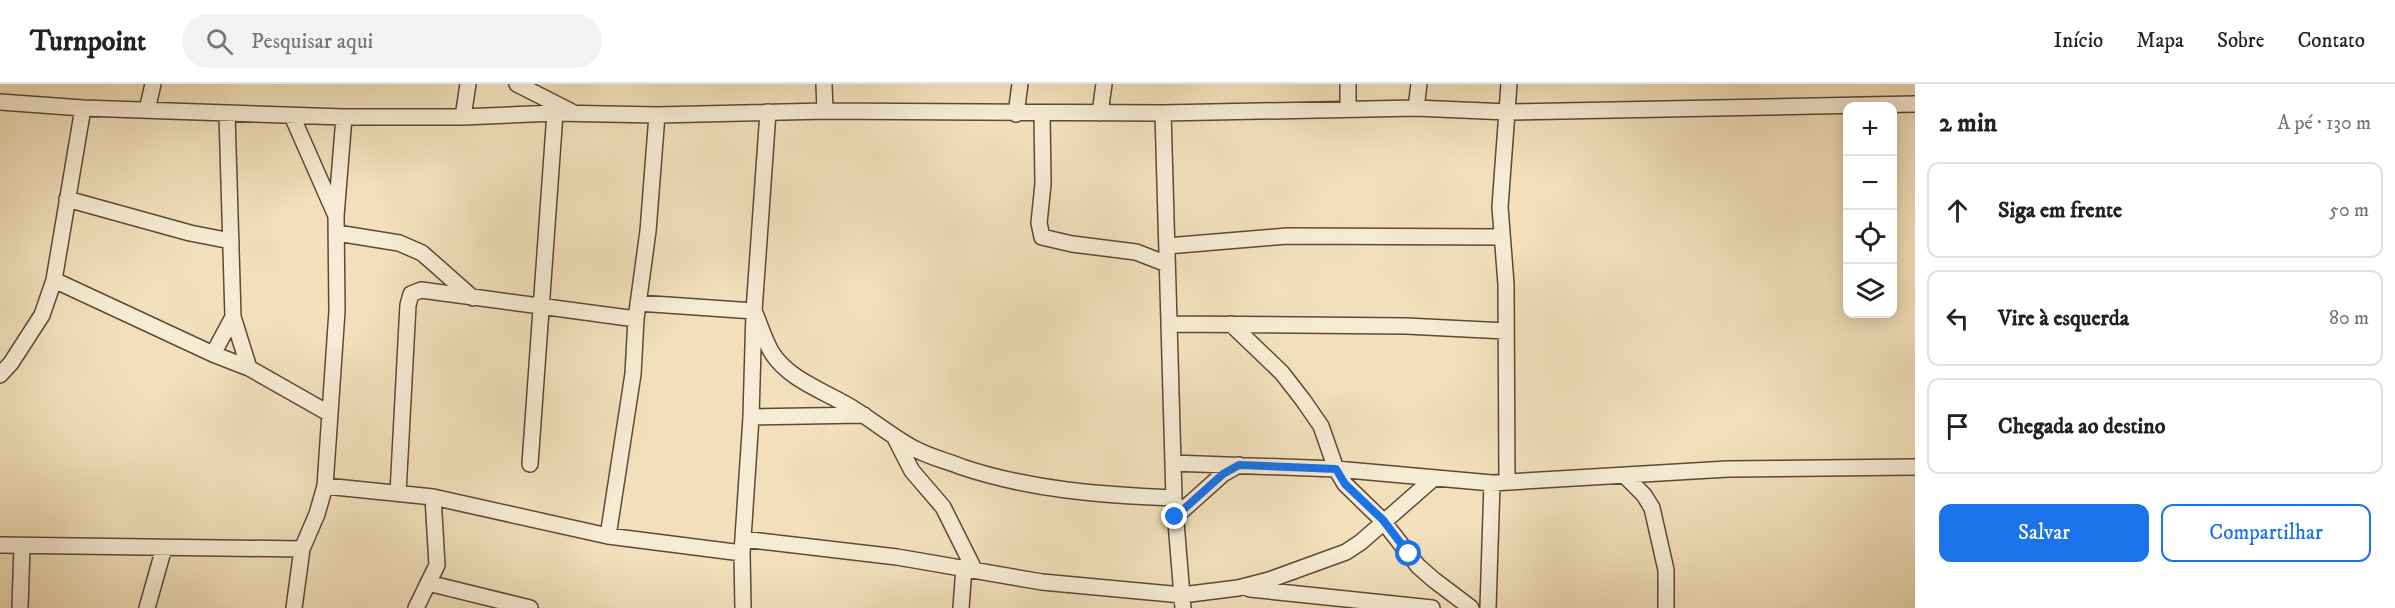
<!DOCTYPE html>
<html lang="pt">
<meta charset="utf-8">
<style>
:root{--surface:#fff;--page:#f2f2f2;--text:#222;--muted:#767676;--line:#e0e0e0;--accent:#1a73e8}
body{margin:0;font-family:"IM FELL DW Pica",serif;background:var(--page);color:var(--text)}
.controls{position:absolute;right:18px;top:18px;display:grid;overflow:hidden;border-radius:12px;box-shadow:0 3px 15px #0003}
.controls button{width:54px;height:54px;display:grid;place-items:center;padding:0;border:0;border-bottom:2px solid var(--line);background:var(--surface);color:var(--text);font:30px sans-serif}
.stop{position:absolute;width:18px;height:18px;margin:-14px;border:4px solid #1a73e8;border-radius:50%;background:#fff}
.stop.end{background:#1a73e8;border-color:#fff;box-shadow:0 2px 6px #0008}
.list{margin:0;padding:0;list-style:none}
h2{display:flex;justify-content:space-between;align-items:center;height:78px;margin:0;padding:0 24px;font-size:26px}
h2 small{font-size:20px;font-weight:400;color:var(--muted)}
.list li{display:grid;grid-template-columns:39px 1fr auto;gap:18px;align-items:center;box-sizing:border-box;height:96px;margin:0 12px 12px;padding:0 12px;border:2px solid var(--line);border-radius:12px}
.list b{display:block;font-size:22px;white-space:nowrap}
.list em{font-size:20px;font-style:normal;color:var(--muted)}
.actions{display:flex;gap:12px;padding:18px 24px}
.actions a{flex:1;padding:14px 0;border:2px solid var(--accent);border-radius:12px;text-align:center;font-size:21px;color:var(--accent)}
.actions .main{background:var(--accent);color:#fff}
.icon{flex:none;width:33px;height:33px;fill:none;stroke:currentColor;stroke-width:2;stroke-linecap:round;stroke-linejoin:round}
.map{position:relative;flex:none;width:1915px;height:524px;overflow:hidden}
header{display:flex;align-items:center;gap:36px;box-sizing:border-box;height:84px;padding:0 30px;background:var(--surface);border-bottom:2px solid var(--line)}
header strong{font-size:28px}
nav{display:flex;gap:33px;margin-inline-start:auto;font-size:21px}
.search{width:420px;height:54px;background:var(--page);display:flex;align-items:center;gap:15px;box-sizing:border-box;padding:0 21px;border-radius:33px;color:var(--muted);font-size:22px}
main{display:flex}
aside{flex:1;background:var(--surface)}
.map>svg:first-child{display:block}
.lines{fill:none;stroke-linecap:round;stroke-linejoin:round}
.minor-casing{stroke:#604838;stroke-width:18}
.minor{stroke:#f6ebd3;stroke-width:15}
.route{stroke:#1a73e8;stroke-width:8}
</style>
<header>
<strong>Turnpoint</strong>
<div class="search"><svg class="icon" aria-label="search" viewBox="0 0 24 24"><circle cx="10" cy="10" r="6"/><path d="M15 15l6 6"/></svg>Pesquisar aqui</div>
<nav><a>Início</a><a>Mapa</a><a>Sobre</a><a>Contato</a></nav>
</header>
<main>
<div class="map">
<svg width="1915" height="524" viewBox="0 0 1915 524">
<rect width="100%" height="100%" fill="#f1e0bb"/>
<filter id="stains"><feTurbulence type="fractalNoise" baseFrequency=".00333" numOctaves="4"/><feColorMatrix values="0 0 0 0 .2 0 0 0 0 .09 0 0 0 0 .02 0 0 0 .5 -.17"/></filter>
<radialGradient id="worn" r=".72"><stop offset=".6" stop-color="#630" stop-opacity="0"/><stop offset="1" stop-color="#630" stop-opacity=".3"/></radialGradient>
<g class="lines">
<g class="minor-casing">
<path id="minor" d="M517 0 572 28
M824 0 825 27
M1348 0V25
M0 18 83 24 344 33H463L555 29 657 31 825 27 1163 29 1416 24 1508 28 1915 20
M1416 24 1419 0
M147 26 153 0
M1042 29 1043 100 1039 139 1042 153 1072 160 1136 168 1167 180
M1100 29 1104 0
M1163 29 1174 414 1183 524
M227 30 233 233 249 284
M1016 30 1020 0
M292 32 336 132
M463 33 468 0
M67 115 190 149 231 157
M337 149 399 159 422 169 473 214
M1167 162 1287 152 1502 153
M54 196 213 270 249 284 330 330
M638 219 754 227C760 240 764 256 772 269 790 297 827 308 854 325 875 338 894 354 915 365 930 373 947 377 962 383 1031 406 1101 411 1174 414
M1169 240 1406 242 1506 247
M1231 240 1282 289 1303 316 1321 342 1336 385 1345 400 1383 437 1418 482 1434 496 1471 524
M213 270 233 233
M0 291 11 279 42 231 54 196 83 24
M751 333 864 331
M894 352 912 387 943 423 974 485
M1173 379 1336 385 1492 399 1728 385 1915 383
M530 380 555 29
M1625 392 1644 411 1652 424 1666 486V524
M1507 398 1506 200 1500 123 1509 0
M325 402 433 413 437 481 416 524
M398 409 408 221 411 210 421 206 636 235
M433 413 608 452 742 469
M1175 433 1223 390 1239 381
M608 452 633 290 636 235 648 147 657 31
M743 455 897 473 1042 498 1182 511 1238 504 1269 496 1346 468 1361 458 1434 394
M0 461 302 465
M428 499 530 524
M1250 505 1432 524
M20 524 22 462
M147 524 164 464
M294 524 302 465 317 430 325 402 337 227 336 132 344 33
M743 524 742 469 751 333 754 227 768 28
M961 524 964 483
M1488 524 1492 399"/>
</g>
<use href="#minor" class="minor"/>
</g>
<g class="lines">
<path class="route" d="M1175 433 1223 390 1239 381 1336 385 1345 400 1383 436 1409 470"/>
</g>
<rect width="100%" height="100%" filter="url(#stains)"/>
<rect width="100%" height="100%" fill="url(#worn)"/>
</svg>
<div class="controls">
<button>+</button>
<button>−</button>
<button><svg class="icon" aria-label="locate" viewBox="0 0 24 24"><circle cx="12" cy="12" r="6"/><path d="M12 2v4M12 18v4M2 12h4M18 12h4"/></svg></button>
<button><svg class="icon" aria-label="layers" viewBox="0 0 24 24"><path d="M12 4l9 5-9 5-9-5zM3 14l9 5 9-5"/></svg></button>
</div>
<div class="stop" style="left:1409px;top:470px"></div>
<div class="stop end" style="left:1175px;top:433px"></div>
</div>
<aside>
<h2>2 min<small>A pé · 130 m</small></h2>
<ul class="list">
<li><svg class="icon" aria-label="ahead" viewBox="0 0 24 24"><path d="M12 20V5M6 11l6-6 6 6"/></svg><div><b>Siga em frente</b></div><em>50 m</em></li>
<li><svg class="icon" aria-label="left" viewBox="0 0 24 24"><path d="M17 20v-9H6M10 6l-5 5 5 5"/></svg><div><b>Vire à esquerda</b></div><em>80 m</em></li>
<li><svg class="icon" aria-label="arrive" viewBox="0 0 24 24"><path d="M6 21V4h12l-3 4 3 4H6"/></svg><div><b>Chegada ao destino</b></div></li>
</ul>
<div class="actions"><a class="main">Salvar</a><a>Compartilhar</a></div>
</aside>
</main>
